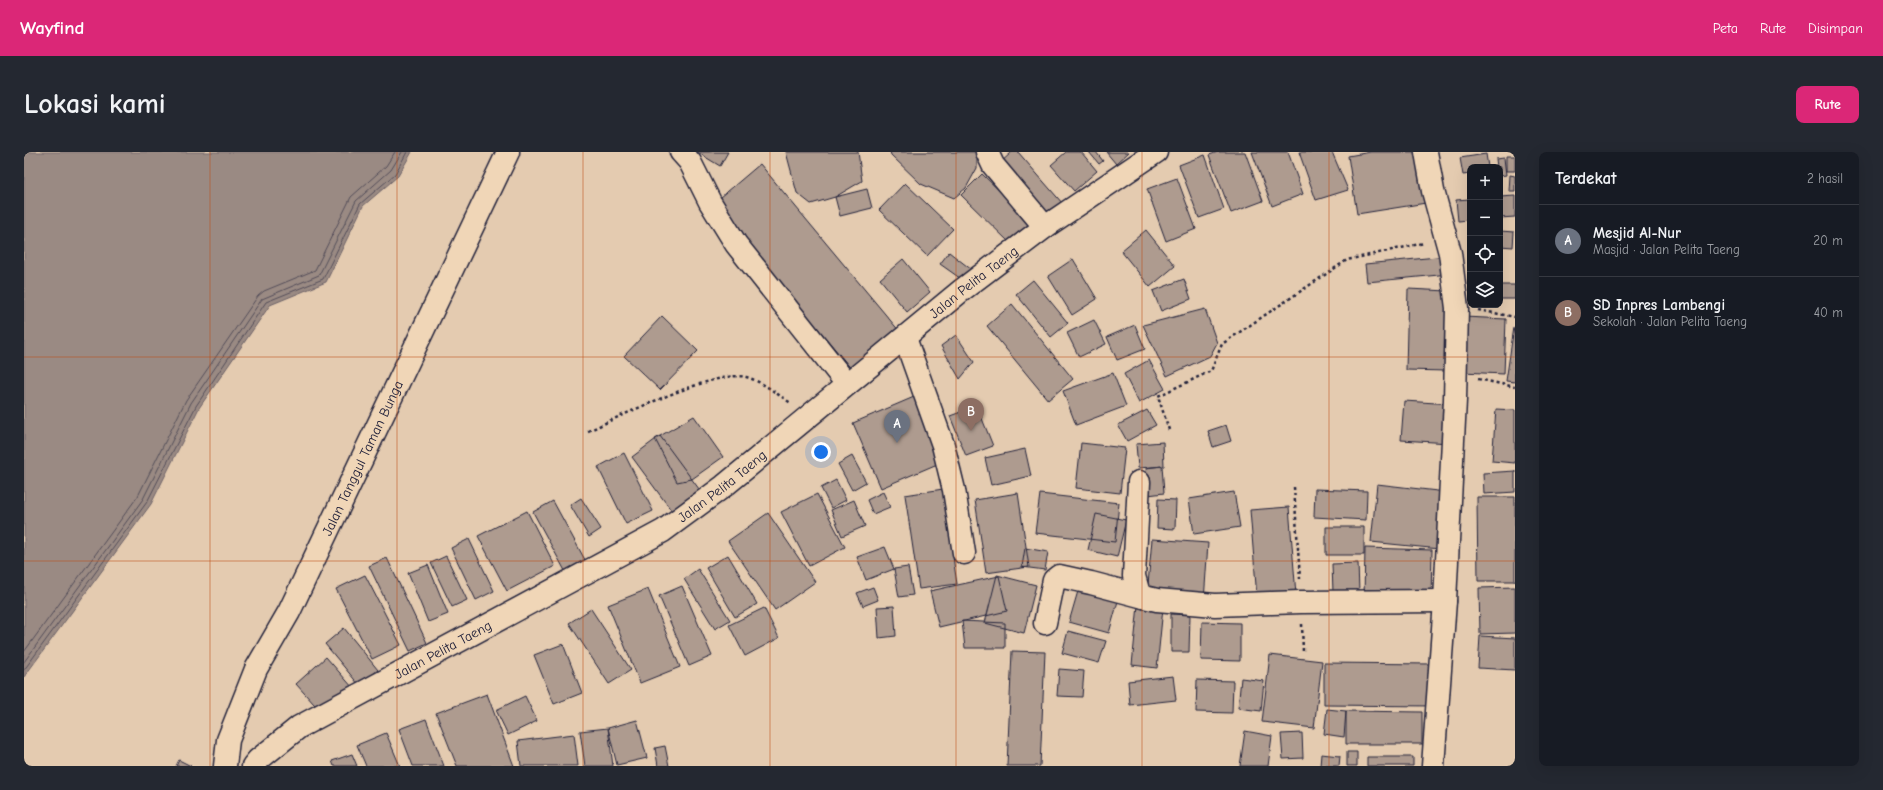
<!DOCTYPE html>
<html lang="id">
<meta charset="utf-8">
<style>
:root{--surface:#171b24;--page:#242831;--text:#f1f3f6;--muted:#9ea1a6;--line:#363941;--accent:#db2777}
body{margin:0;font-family:"Comic Neue",sans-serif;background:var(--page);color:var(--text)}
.controls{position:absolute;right:12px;top:12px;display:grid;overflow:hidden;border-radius:8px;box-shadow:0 4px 16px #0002}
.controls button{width:36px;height:36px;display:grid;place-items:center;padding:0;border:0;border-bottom:1px solid var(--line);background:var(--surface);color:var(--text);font:20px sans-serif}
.you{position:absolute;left:797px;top:300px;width:14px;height:14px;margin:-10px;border:3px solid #fff;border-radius:50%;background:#1a73e8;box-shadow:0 0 0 6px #1a73e833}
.badge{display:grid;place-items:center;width:26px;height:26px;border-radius:50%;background:var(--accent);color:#fff;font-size:13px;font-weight:700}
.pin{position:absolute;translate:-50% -33px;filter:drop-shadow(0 1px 2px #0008)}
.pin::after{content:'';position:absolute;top:21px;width:14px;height:12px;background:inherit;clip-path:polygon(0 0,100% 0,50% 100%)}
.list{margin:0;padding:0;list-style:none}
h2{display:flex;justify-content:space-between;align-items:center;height:52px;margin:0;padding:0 16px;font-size:17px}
h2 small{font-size:13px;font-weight:400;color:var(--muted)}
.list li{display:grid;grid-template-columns:26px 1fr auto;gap:12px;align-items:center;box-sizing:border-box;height:72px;padding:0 16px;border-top:1px solid var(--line)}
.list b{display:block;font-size:15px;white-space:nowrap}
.list p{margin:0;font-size:13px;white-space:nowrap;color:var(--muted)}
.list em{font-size:13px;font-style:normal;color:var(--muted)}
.icon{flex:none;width:22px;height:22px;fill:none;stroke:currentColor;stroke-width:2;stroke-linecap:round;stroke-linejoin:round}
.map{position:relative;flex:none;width:1491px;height:614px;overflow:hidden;border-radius:8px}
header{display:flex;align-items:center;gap:24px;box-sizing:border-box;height:56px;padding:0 20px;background:var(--accent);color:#fff}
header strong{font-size:19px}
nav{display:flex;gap:22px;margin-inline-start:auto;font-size:14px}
.intro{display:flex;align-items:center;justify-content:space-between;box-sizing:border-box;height:96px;padding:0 24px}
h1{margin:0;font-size:28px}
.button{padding:10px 18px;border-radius:8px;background:var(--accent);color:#fff;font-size:14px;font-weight:700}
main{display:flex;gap:24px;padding:0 24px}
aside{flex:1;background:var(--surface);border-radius:8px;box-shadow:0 4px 16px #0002}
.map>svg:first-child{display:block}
.water{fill:#9a8a83;stroke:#6a6066}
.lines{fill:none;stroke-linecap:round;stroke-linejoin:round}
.shore{stroke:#524c58;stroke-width:1}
.building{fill:#ae9b8f;stroke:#22223b}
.minor-casing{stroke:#22223b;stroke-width:25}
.path{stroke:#22223b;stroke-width:2.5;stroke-dasharray:3 3;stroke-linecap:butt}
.minor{stroke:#f0d6b7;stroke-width:22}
.grid{fill:none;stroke:#c04e15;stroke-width:1;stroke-opacity:0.55}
.labels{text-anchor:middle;stroke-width:3;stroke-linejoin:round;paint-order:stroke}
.street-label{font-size:14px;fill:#22223b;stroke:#f0d6b7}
</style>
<header>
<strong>Wayfind</strong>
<nav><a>Peta</a><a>Rute</a><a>Disimpan</a></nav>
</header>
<div class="intro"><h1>Lokasi kami</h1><a class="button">Rute</a></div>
<main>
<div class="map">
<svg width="1491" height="614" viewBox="0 0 1491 614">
<rect width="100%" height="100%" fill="#e4cbb0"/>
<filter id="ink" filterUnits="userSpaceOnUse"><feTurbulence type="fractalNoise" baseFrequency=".025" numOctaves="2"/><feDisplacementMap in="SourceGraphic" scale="8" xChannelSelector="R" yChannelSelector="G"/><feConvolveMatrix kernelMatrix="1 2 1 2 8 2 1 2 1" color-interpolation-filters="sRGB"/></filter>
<g filter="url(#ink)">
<path class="water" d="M0 0H388L374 24 339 54 302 130 246 153 175 256 127 352 0 525Z"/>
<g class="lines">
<path class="shore" d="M0 500 114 344 162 248 234 144 240 139 291 118 327 45 362 14 371 0
M0 510 119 347 167 251 238 147 295 123 332 49 367 18 378 0
M0 518 123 350 172 254 242 150 299 127 336 52 371 22 383 0"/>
</g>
<path class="building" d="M673 0H704L696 14Z
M762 0H834L838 29 811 45 787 52 773 41Z
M866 0H953V16L942 36 930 46 897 32 867 3Z
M988 0H994L1039 52 1021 67 975 12Z
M1042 0H1057L1073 19 1050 39 1027 13Z
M1065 0H1072L1079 9 1075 12Z
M1082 0H1105L1092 12Z
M1194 0H1221L1239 49 1207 61 1185 3Z
M1228 0H1264L1279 42 1248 54Z
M1275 0H1308L1324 38 1292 48Z
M1347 0H1394L1402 51 1333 62 1324 4Z
M1462 2 1464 15H1446V22L1439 23 1436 6Z
M1181 3 1200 57 1175 66 1155 13Z
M1482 4H1491V19H1482Z
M1480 6 1482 23 1476 24V15H1473L1472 7Z
M736 12 876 180 829 219 690 51Z
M958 22 1010 72 989 94 937 43Z
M1486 23 1491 24V39H1485Z
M1153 26 1172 77 1142 89 1123 37Z
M881 31 929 77 903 104 855 58Z
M843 37 848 56 816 64 811 45Z
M1491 44V65L1476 66V45Z
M1446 47V68L1434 69 1432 48Z
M1122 78 1151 114 1126 135 1097 99Z
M1476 79 1490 80 1489 95 1476 94Z
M925 100 948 118 940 129 916 112Z
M1423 104 1425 122 1343 130 1341 112Z
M879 107 906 140 883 160 856 127Z
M1049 107 1073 147 1048 163 1024 124Z
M1160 127 1167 147 1137 159 1129 139Z
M1009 128 1044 171 1027 185 992 142Z
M1476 133H1491V147H1476Z
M1384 137 1424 139 1422 219 1382 218Z
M988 152 1049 227 1024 248 963 174Z
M1181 157 1193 191 1186 204 1143 224 1119 173Z
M638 164 674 199 636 238 600 204Z
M1440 165 1482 167 1480 222 1438 220Z
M1070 168 1082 192 1055 205 1043 181Z
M1111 173 1121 197 1093 208 1083 185Z
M1490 175H1491V230L1482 229Z
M932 183 950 210 936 227 917 194Z
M1125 208 1141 237 1115 251 1100 222Z
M1089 221 1102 254 1052 273 1039 239Z
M890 245 918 310 857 336 829 271Z
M1380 249 1428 252 1426 291 1377 288Z
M953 254 969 294 942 304 926 264Z
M1472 257 1491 258V311L1468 309Z
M1123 258 1132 273 1103 289 1094 273Z
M670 264 699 305 668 327 653 330 631 287Z
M1202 273 1207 289 1189 295 1184 279Z
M636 284 678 341 650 362 608 305Z
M1139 290 1140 314 1114 316 1112 292Z
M1057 291 1101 296 1096 341 1052 336Z
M1001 297 1007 324 967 333 961 306Z
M600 301 629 359 602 372 574 315Z
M828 304 842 330 828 338 814 312Z
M1138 314 1140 341 1124 343 1122 316Z
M1491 319V340L1460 342 1459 321Z
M812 328 822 348 807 356 797 336Z
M1353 332 1422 340 1416 397 1347 390Z
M919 337 933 432 895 437 881 343Z
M1291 337 1343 339 1342 368 1290 365Z
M859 340 866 355 849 362 843 348Z
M1210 340 1216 375 1170 382 1165 347Z
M994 341 1005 415 962 421 951 348Z
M793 342 821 395 785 414 757 360Z
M1016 342 1095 351 1091 390 1011 381Z
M1453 345H1491V429H1454Z
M557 346 577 377 565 385 546 353Z
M1134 347 1152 348 1151 377 1133 376Z
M830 348 841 374 818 384 807 358Z
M529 349 566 417 546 428 509 360Z
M1265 355 1272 443 1233 446 1226 358Z
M503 359 531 414 483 439 454 384Z
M744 361 791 430 751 458 704 389Z
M1072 362 1102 368 1093 405 1064 398Z
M1302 375H1340V403H1302Z
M445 387 470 439 452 448 427 396Z
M1128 387 1184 391 1180 449 1123 444Z
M861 395 870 417 842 428 833 405Z
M1001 396 1024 400 1021 418 998 415Z
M1341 396 1408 398 1407 447 1340 445Z
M704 403 733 452 711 465 682 416Z
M422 404 443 448 428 455 407 411Z
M363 406 403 491 386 499 345 414Z
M1334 411 1335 440H1309L1308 412Z
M404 413 424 462 404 470 384 421Z
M884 415 889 443 875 445 870 417Z
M674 417 706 468 691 477 660 427Z
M341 423 377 493 348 507 312 437Z
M973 423 1012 433 1000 481 961 471Z
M975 424 983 459 915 475 906 439Z
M658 434 688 504 665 514 635 444Z
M849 435 854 448 839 454 833 441Z
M1491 435V481L1456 482 1455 436Z
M624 437 656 515 616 531 584 453Z
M1054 439 1094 449 1085 481 1045 470Z
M1114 453 1139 456 1133 516 1108 513Z
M870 454 872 484 855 486 853 455Z
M740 456 755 486 721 504 705 473Z
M567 457 607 518 585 532 545 471Z
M1147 462 1166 463 1165 500H1147Z
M938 469 981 471V496H941Z
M1178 470 1216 471V509L1177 508Z
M320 476 354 518 335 533 301 492Z
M1044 479 1082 489 1075 511 1038 501Z
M1456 484 1491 486V518L1454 516Z
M539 492 558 541 530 552 510 503Z
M988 499 1021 500 1016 614H983Z
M1246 503 1298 509 1290 576 1238 570Z
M302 505 329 536 299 562 272 532Z
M1300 511 1409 512V554L1300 553Z
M1035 517 1060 519 1058 545 1033 544Z
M1149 524 1152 548 1106 553 1104 529Z
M1217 526 1240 529 1237 559 1214 556Z
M1173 528 1209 529 1208 561 1172 560Z
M463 542 490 614H433L412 561Z
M501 544 513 569 484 583 472 558Z
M1303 557 1322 559 1320 585 1300 582Z
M1322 559 1398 560V592H1322Z
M402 567 420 614H389L375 577Z
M613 568 623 606 593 613 584 576Z
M584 576 589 614H561L556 579Z
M1221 579 1248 584 1244 614H1216Z
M362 581 376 614H342L333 593Z
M1278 581 1279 606 1259 607 1257 582Z
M550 582 554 614H497L494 589Z
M641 594 645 614H634L631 596Z
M1323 600H1333V614H1323Z
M328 602 333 614H310L308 609Z
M1297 602 1316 604 1315 614H1296Z
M1343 605H1389V614H1343Z
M155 608 167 614H152Z"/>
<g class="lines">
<g class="minor-casing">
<g id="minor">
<path d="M657 0 666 10 686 50 712 92 823 232"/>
<path d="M963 0 969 13 1021 75"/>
<path d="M1402 0 1409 39 1426 101 1433 156 1431 248 1421 449 1409 614"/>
<path d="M881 186 919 293 930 338 940 401"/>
<path d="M1115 330 1110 424 1115 442 1120 445 1133 448 1191 453 1277 450 1421 449"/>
<path d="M1021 471 1030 428 1035 424 1067 431 1120 445"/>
<path id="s1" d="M201 614 204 588 232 517 265 460 484 0"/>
<path id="s2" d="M229 614 234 608 275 575 639 379 700 334 938 138 1021 75 1132 0"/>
</g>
</g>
<path class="path" d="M1454 158 1491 165
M1454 227 1491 235
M1145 278 1134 244 1187 219 1198 192 1323 108 1400 91
M564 279C595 265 692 217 722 225 740 230 752 242 767 251
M1270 335 1276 427
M1278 472 1279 500"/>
<use href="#minor" class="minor"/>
</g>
</g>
<path class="grid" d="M186 0V614M373 0V614M559 0V614M746 0V614M932 0V614M1118 0V614M1305 0V614M0 205H1491M0 409H1491"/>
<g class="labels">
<g class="street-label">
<text dy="5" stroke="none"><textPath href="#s2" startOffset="872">Jalan Pelita Taeng</textPath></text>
<text dy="5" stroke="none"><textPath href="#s1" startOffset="339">Jalan Tanggul Taman Bunga</textPath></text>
<text dy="5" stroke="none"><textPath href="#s2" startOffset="548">Jalan Pelita Taeng</textPath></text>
<text dy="5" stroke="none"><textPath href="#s2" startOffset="224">Jalan Pelita Taeng</textPath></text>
</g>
</g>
</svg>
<div class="controls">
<button>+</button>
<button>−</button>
<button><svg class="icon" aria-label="locate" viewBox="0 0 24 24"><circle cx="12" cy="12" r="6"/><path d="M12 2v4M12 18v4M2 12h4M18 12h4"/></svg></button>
<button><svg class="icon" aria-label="layers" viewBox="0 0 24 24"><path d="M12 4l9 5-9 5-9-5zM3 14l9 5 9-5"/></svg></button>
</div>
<div class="you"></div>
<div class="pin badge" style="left:873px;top:291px;background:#6b7280">A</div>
<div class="pin badge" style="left:947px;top:279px;background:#8d6e63">B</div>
</div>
<aside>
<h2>Terdekat<small>2 hasil</small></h2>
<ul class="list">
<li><span class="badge" style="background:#6b7280">A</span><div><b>Mesjid Al-Nur</b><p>Masjid · Jalan Pelita Taeng</p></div><em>20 m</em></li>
<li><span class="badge" style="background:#8d6e63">B</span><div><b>SD Inpres Lambengi</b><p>Sekolah · Jalan Pelita Taeng</p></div><em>40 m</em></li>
</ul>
</aside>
</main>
